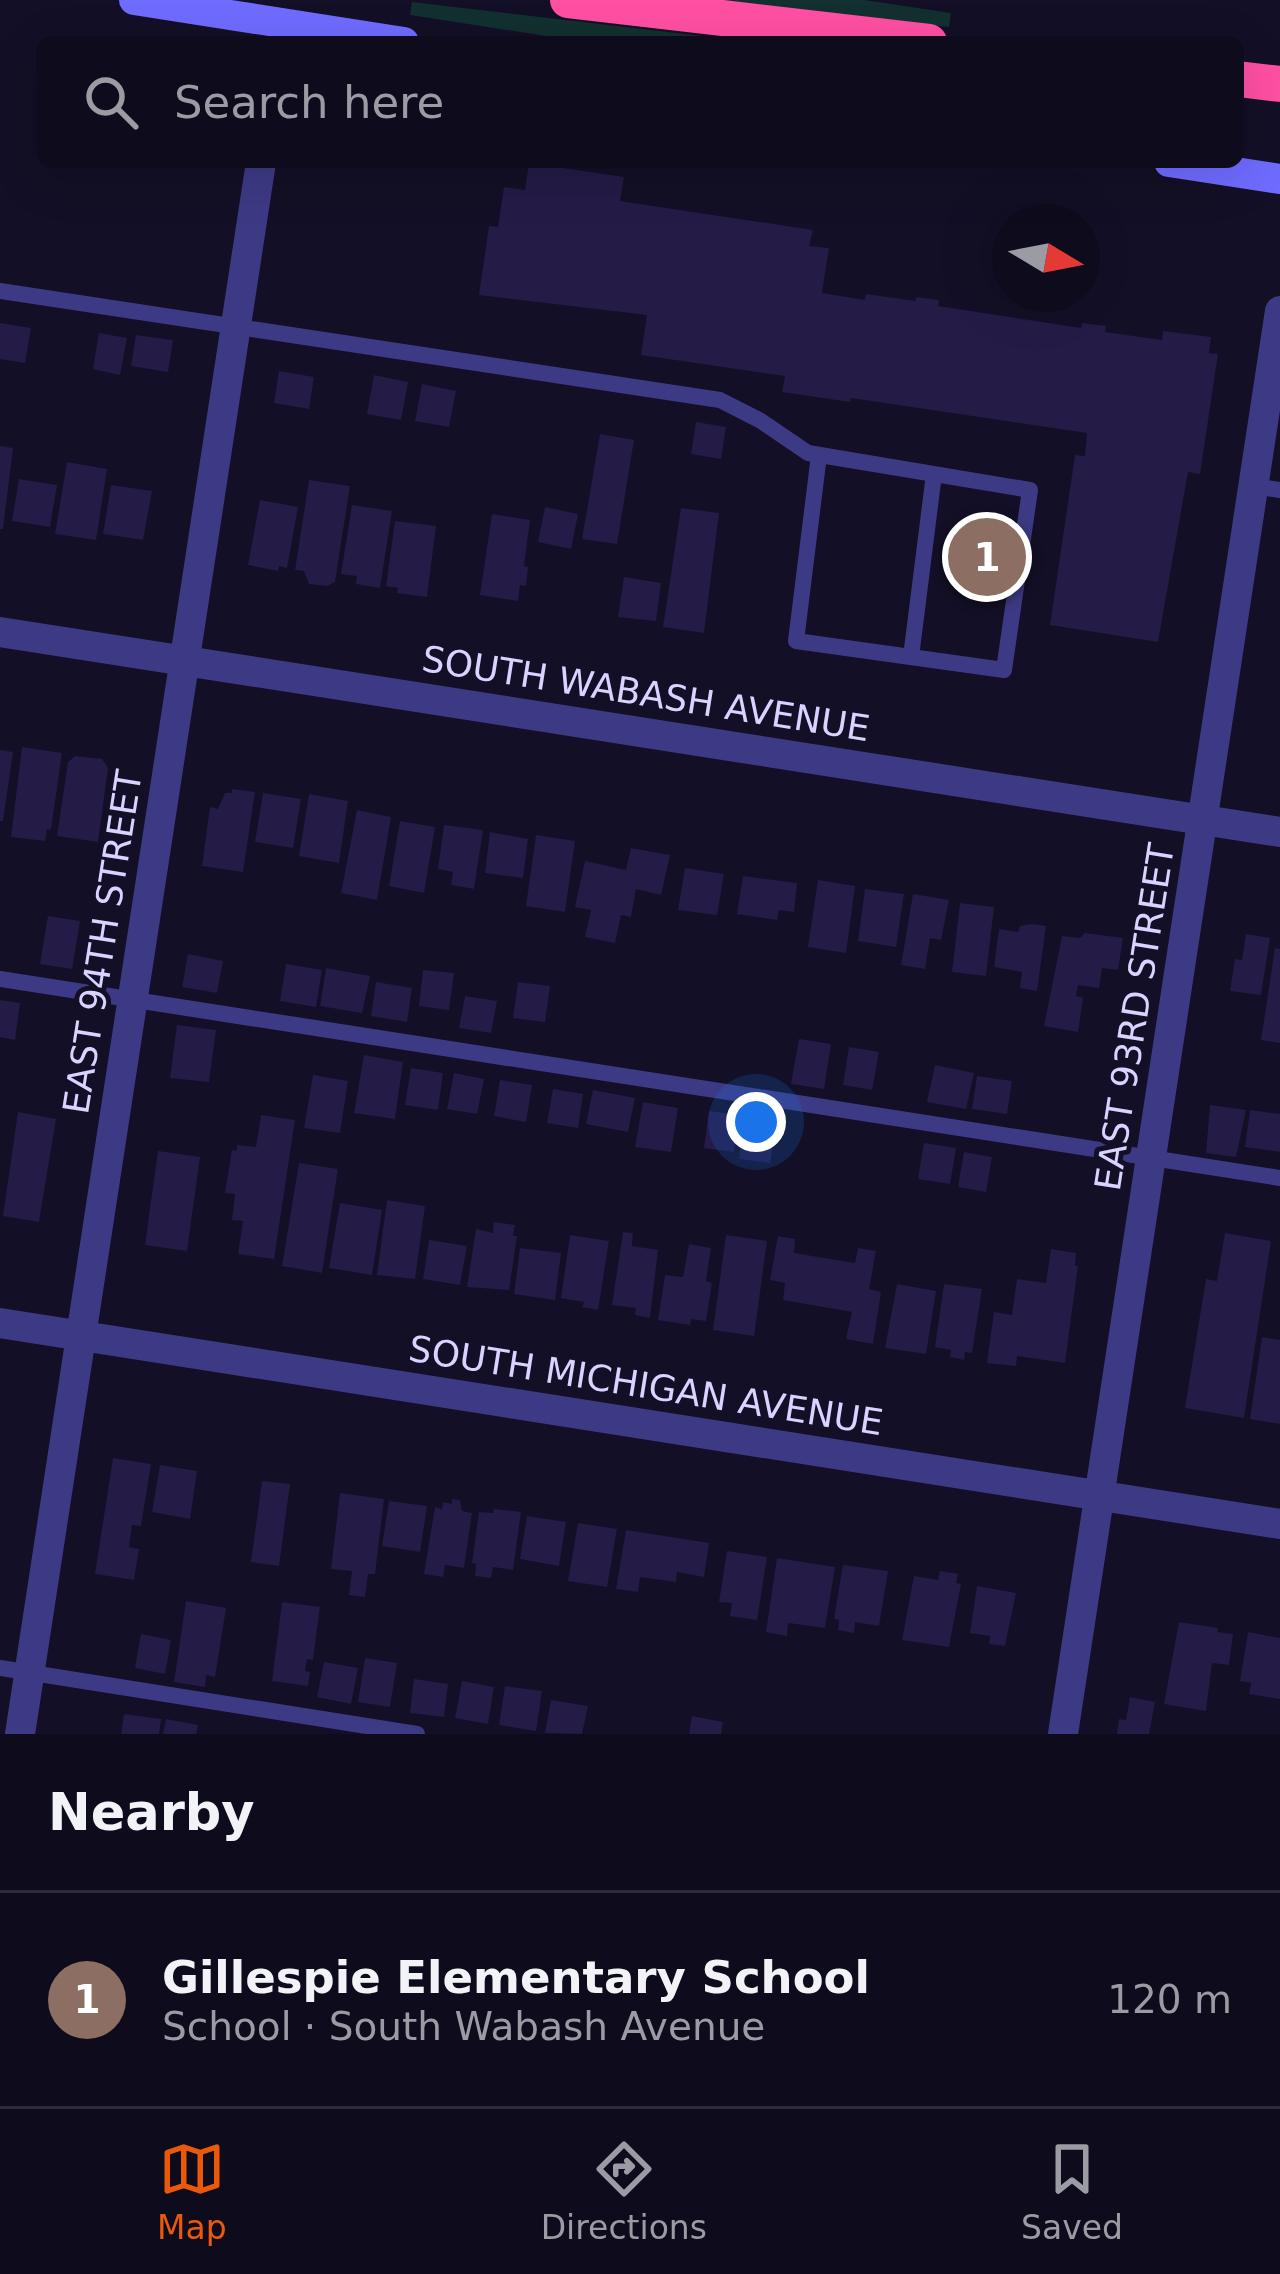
<!DOCTYPE html>
<meta charset="utf-8">
<style>
:root{--surface:#0e0b1c;--page:#171425;--text:#f1f3f6;--muted:#9b9ba3;--line:#2e2b3b;--accent:#ea580c}
body{margin:0;font-family:"DejaVu Sans",sans-serif;background:var(--page);color:var(--text)}
.compass{position:absolute;left:992px;top:204px;width:108px;height:108px;border-radius:50%;background:var(--surface);box-shadow:0 12px 48px #0002;rotate:100deg}
.you{position:absolute;left:756px;top:1122px;width:42px;height:42px;margin:-30px;border:9px solid #fff;border-radius:50%;background:#1a73e8;box-shadow:0 0 0 18px #1a73e833}
.badge{display:grid;place-items:center;width:78px;height:78px;border-radius:50%;background:var(--accent);color:#fff;font-size:39px;font-weight:700}
.pin{position:absolute;translate:-50% -50%;border:6px solid #fff;box-shadow:0 3px 12px #0006}
.list{margin:0;padding:0;list-style:none}
h2{display:flex;justify-content:space-between;align-items:center;height:156px;margin:0;padding:0 48px;font-size:51px}
h2 small{font-size:39px;font-weight:400;color:var(--muted)}
.list li{display:grid;grid-template-columns:78px 1fr auto;gap:36px;align-items:center;box-sizing:border-box;height:216px;padding:0 48px;border-top:3px solid var(--line)}
.list b{display:block;font-size:45px;white-space:nowrap}
.list p{margin:0;font-size:39px;white-space:nowrap;color:var(--muted)}
.list em{font-size:39px;font-style:normal;color:var(--muted)}
.icon{flex:none;width:66px;height:66px;fill:none;stroke:currentColor;stroke-width:2;stroke-linecap:round;stroke-linejoin:round}
.map{position:relative;flex:none;width:1280px;height:1734px;overflow:hidden}
.search{position:absolute;background:var(--surface);box-shadow:0 12px 48px #0002;left:36px;right:36px;top:36px;height:132px;display:flex;align-items:center;gap:30px;box-sizing:border-box;padding:0 42px;border-radius:18px;color:var(--muted);font-size:45px}
.sheet{height:372px;background:var(--surface)}
nav{display:flex;justify-content:space-around;align-items:center;box-sizing:border-box;height:168px;border-top:3px solid var(--line);background:var(--surface);font-size:33px;color:var(--muted)}
nav a{display:grid;justify-items:center;gap:6px}
nav .on{color:var(--accent)}
.map>svg:first-child{display:block}
.green{fill:#12302f}
.building{fill:#241b47}
.lines{fill:none;stroke-linecap:round;stroke-linejoin:round}
.service{stroke:#3d3a85;stroke-width:16}
.minor{stroke:#3d3a85;stroke-width:30}
.secondary{stroke:#6f6bff;stroke-width:30}
.motorway{stroke:#ff4fa3;stroke-width:36}
.labels{text-anchor:middle;stroke-width:10;stroke-linejoin:round;paint-order:stroke}
.street-label{font-size:36px;fill:#d9d4ff;stroke:#130f26}
</style>
<div class="map">
<svg width="1280" height="1734" viewBox="0 0 1280 1734">
<rect width="100%" height="100%" fill="#130f26"/>
<path class="green" d="M704 0H864L951 13 949 27Z
M412 2 753 42H585L410 15Z"/>
<path class="building" d="M529 163 624 177 620 201 813 230 809 246 829 248 822 293 865 300 866 294 916 301V297L939 300 938 306 1081 328 1082 323 1106 326 1105 332 1162 340 1163 331 1211 337 1209 353 1218 354 1200 474 1188 472 1158 642 1050 625 1075 455 1085 456 1087 433 851 398 850 402 782 392 785 376 641 355 647 315 479 295 489 226 498 227 504 187 525 190Z
M0 323 31 328 25 363 0 359Z
M99 333 127 338 120 375 93 369Z
M136 335 173 340 168 372 131 366Z
M279 371 314 377 309 409 274 403Z
M374 375 408 382 401 420 367 414Z
M422 384 456 391 449 427 415 421Z
M696 422 726 427 721 459 691 454Z
M600 434 634 440 617 544 582 539Z
M0 446 13 448 3 529H0Z
M67 462 107 469 96 540 55 534Z
M19 479 57 485 50 527 12 521Z
M309 480 350 486 335 582 327 586 309 584 304 571 295 570Z
M111 485 152 491 143 540 103 534Z
M260 500 298 507 287 568 279 566 278 571 248 565Z
M352 505 392 511 380 588 356 584 357 576 341 574Z
M545 507 578 514 571 549 538 542Z
M681 508 719 513 704 633 663 627Z
M492 514 530 520 524 566 528 567 526 586 520 585 518 601 480 595Z
M395 521 436 526 427 597 397 593 398 588 386 586Z
M624 577 661 583 656 621 618 617Z
M22 747 62 753 51 830 47 829 45 841 11 837Z
M0 750 13 752 3 821H0Z
M75 756 102 759 108 768 98 842 57 836 68 762Z
M232 789 255 792 243 872 202 866 210 807 218 809 225 793H232Z
M263 793 301 799 293 848 255 842Z
M309 794 348 801 339 863 299 856Z
M357 810 391 817 377 900 341 893Z
M400 821 435 827 424 893 389 886Z
M444 825 483 830 474 889 451 885 453 872 438 869Z
M490 832 528 839 523 878 485 873Z
M536 835 575 841 565 912 526 906Z
M631 848 670 855 661 895 636 889 631 917 621 915 615 943 585 937 591 910 575 907 585 861 626 870Z
M685 868 724 874 717 915 678 910Z
M743 876 797 883 794 912 779 910 777 920 737 914Z
M818 880 855 886 846 953 808 947Z
M865 889 904 894 896 947 858 941Z
M913 894 949 900 941 940 930 938 925 969 901 965Z
M960 903 994 907 986 976 952 972Z
M48 916 80 921 72 969 40 964Z
M1032 924 1046 926 1037 991 1020 988 1022 972 994 967 999 929 1018 932 1020 926Z
M1085 933 1123 938 1118 970 1102 968 1099 988 1078 985 1076 996 1083 998 1078 1032 1044 1026 1062 936 1080 938Z
M1246 934 1270 938 1261 995 1230 991 1235 959 1242 960Z
M1275 948 1280 949V1043L1261 1040Z
M188 954 223 961 217 993 182 987Z
M286 964 322 970 316 1007 280 1001Z
M326 968 370 976 362 1013 320 1006Z
M423 970 454 973 449 1010 419 1006Z
M376 982 412 988 407 1022 371 1016Z
M518 982 550 986 545 1022 513 1018Z
M465 996 497 1001 491 1033 459 1028Z
M0 1000 20 1003 15 1040 0 1037Z
M177 1025 216 1030 209 1082 170 1078Z
M799 1039 831 1044 824 1089 791 1084Z
M849 1047 879 1052 872 1090 843 1085Z
M364 1055 403 1062 395 1119 354 1113Z
M935 1065 974 1073 966 1109 927 1102Z
M411 1068 443 1073 438 1110 405 1105Z
M454 1073 484 1079 477 1114 447 1109Z
M313 1075 348 1081 340 1133 304 1128Z
M977 1076 1012 1081 1007 1114 972 1109Z
M500 1080 532 1085 526 1122 494 1116Z
M553 1089 583 1094 578 1128 547 1123Z
M593 1090 635 1098 628 1132 586 1124Z
M643 1102 678 1108 671 1152 635 1147Z
M1210 1105 1246 1110 1236 1157 1206 1153Z
M1250 1110 1280 1114V1152L1245 1147Z
M709 1111 739 1115 734 1152 704 1148Z
M18 1112 56 1119 39 1222 3 1216Z
M261 1115 295 1120 274 1259 238 1254 243 1221 232 1220 235 1194 225 1193 232 1150 237 1151V1145L256 1147Z
M744 1122 776 1127 770 1163 739 1159Z
M924 1143 956 1148 950 1184 918 1179Z
M158 1151 200 1157 187 1251 145 1245Z
M964 1152 992 1157 986 1192 958 1187Z
M299 1163 338 1169 322 1273 282 1266Z
M387 1200 425 1206 415 1279 377 1275Z
M340 1203 382 1210 372 1275 329 1268Z
M494 1222 515 1225 513 1236H517L509 1290 467 1287 476 1229 493 1233Z
M623 1232 633 1233 632 1246 658 1250 650 1318 635 1315 636 1308 612 1305Z
M1225 1233 1271 1241 1244 1418 1185 1408 1206 1279 1217 1281Z
M570 1235 609 1241 598 1310 582 1307 584 1302 561 1298Z
M726 1235 767 1241 754 1336 713 1330Z
M778 1236 795 1239 794 1253 855 1263 858 1248 876 1251 869 1289 881 1292 873 1344 846 1339 852 1312 783 1300 785 1283 770 1280Z
M429 1240 467 1246 460 1285 423 1279Z
M689 1244 711 1248 706 1281 712 1283 706 1321 691 1319 690 1325 658 1320 665 1275 683 1277Z
M520 1248 561 1253 555 1300 514 1294Z
M1051 1249 1076 1253 1075 1266H1078L1065 1363 1017 1356 1016 1366 987 1363 994 1312 1012 1315 1017 1279 1046 1283Z
M897 1284 936 1291 926 1354 885 1348Z
M944 1284 982 1289 972 1353 965 1352 964 1360 950 1357 951 1350 935 1347Z
M1262 1337 1280 1340V1424L1250 1419Z
M113 1458 151 1464 141 1526 132 1525 129 1547 139 1549 134 1580 95 1574Z
M160 1465 197 1471 190 1519 152 1512Z
M262 1481 290 1484 279 1566 251 1562Z
M340 1493 384 1499 375 1574H368L365 1597 349 1595 352 1571 331 1569Z
M452 1499 460 1500 462 1511 472 1513 464 1568 445 1565 443 1577 424 1574 435 1507 442 1509 443 1502 452 1504Z
M389 1501 427 1506 420 1552 382 1546Z
M494 1509 521 1512 513 1570 493 1567 491 1578 475 1576 476 1564 472 1563 479 1512 493 1513Z
M527 1516 566 1522 559 1566 520 1559Z
M578 1523 617 1529 607 1587 568 1581Z
M626 1530 709 1543 704 1577 677 1572 676 1582 640 1577 638 1592 616 1589Z
M727 1551 767 1557 757 1620 730 1616 732 1603 719 1602Z
M777 1558 835 1567 825 1628 788 1623 787 1636 766 1632Z
M843 1565 888 1571 879 1626 855 1622 854 1633 838 1630 839 1620 834 1619Z
M940 1571 958 1574 956 1583 961 1584 949 1647 902 1640 914 1576 938 1580Z
M977 1586 1016 1593 1005 1646 989 1644 990 1636 970 1633Z
M186 1601 226 1608 215 1677 206 1675 205 1687 174 1682Z
M282 1602 320 1607 313 1660 307 1659 305 1671 310 1672 308 1686 272 1681Z
M1179 1622 1218 1628 1217 1632 1233 1634 1229 1665 1212 1663 1206 1711 1164 1704Z
M1248 1632 1280 1638V1699L1249 1694 1251 1683 1240 1681Z
M141 1634 171 1640 165 1674 135 1668Z
M365 1658 397 1663 390 1707 358 1702Z
M324 1662 358 1668 351 1704 317 1697Z
M414 1679 448 1684 444 1717 410 1713Z
M462 1681 494 1687 488 1724 455 1718Z
M505 1686 542 1691 536 1731 499 1725Z
M1130 1697 1155 1702 1149 1734H1117L1119 1719 1126 1720Z
M551 1700 588 1706 582 1734 545 1733Z
M124 1714 161 1719 159 1734H121Z
M692 1716 723 1722 721 1734H689Z
M166 1719 198 1725 196 1734H163Z"/>
<g class="lines">
<path class="service" d="M0 291 720 400 761 421 808 453 1030 490 1004 670 796 641 819 455
M1253 486 1280 490
M911 657 934 474
M0 979 1280 1178
M0 1668 417 1734"/>
<path class="minor" d="M0 632 1280 832
M0 1323 1280 1524
M20 1734 261 162
M1063 1734 1280 311"/>
<path class="secondary" d="M134 0 404 42
M1169 162 1280 179"/>
<path class="motorway" d="M568 0 929 42
M1238 79 1280 84"/>
</g>
<g class="labels">
<g class="street-label">
<text transform="translate(646 693) rotate(9)" y="13">SOUTH WABASH AVENUE</text>
<text transform="translate(102 942) rotate(-81)" y="13">EAST 94TH STREET</text>
<text transform="translate(1134 1017) rotate(-81)" y="13">EAST 93RD STREET</text>
<text transform="translate(646 1385) rotate(9)" y="13">SOUTH MICHIGAN AVENUE</text>
</g>
</g>
</svg>
<svg class="compass" viewBox="-18 -18 36 36"><path d="M0-13l5 13h-10z" fill="#e53935"/><path d="M0 13l5-13h-10z" fill="#9b9ba3"/></svg>
<div class="you"></div>
<div class="pin badge" style="left:987px;top:557px;background:#8d6e63">1</div>
<div class="search"><svg class="icon" aria-label="search" viewBox="0 0 24 24"><circle cx="10" cy="10" r="6"/><path d="M15 15l6 6"/></svg>Search here</div>
</div>
<section class="sheet">
<h2>Nearby<small></small></h2>
<ul class="list">
<li><span class="badge" style="background:#8d6e63">1</span><div><b>Gillespie Elementary School</b><p>School · South Wabash Avenue</p></div><em>120 m</em></li>
</ul>
</section>
<nav>
<a class="on"><svg class="icon" aria-label="map" viewBox="0 0 24 24"><path d="M3 6l6-2 6 2 6-2v14l-6 2-6-2-6 2zM9 4v14M15 6v14"/></svg>Map</a>
<a><svg class="icon" aria-label="directions" viewBox="0 0 24 24"><path d="M12 3l9 9-9 9-9-9zM9 14v-3h6M13 9l2 2-2 2"/></svg>Directions</a>
<a><svg class="icon" aria-label="saved" viewBox="0 0 24 24"><path d="M7 4h10v16l-5-4-5 4z"/></svg>Saved</a>
</nav>
